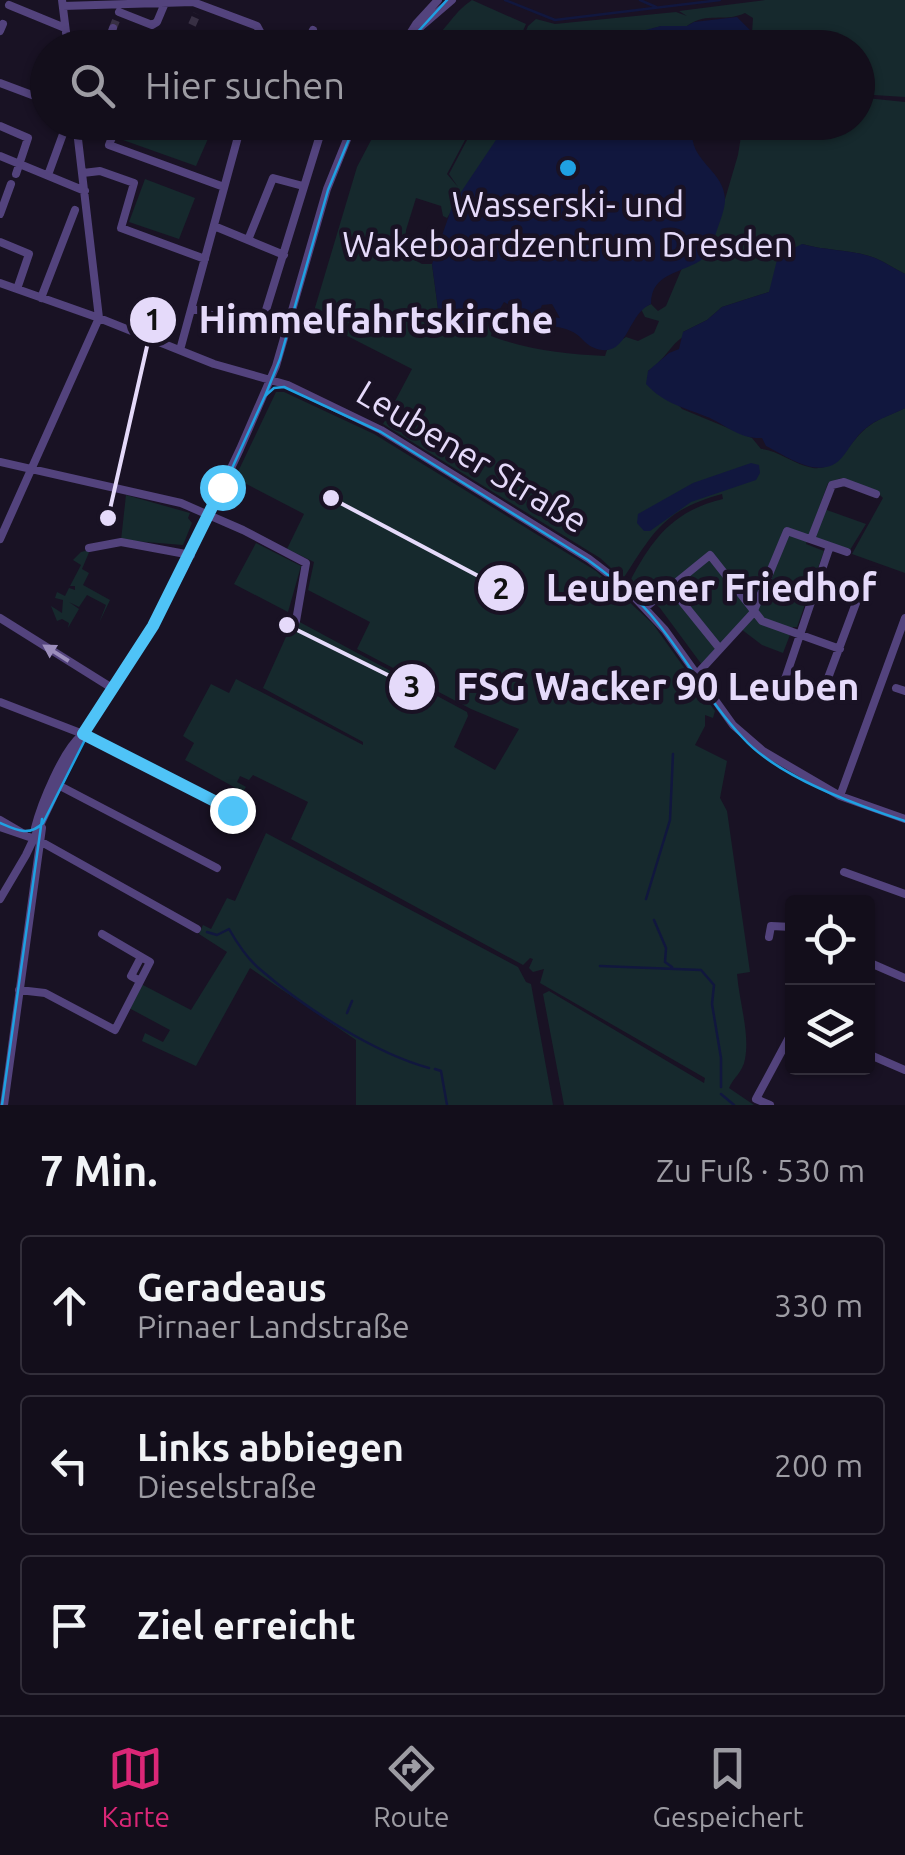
<!DOCTYPE html>
<html lang="de">
<meta charset="utf-8">
<style>
:root{--surface:#130e1b;--page:#201c28;--text:#f1f3f6;--muted:#9d9ca3;--line:#322e3a;--accent:#db2777}
body{margin:0;font-family:Ubuntu,sans-serif;background:var(--page);color:var(--text)}
.controls{position:absolute;right:30px;bottom:30px;display:grid;overflow:hidden;border-radius:10px;box-shadow:0 2px 8px #0004}
.controls button{width:90px;height:90px;display:grid;place-items:center;padding:0;border:0;border-bottom:2px solid var(--line);background:var(--surface);color:var(--text);font:50px sans-serif}
.stop{position:absolute;width:30px;height:30px;margin:-22px;border:8px solid #4fc3f7;border-radius:50%;background:#fff}
.stop.end{background:#4fc3f7;border-color:#fff;box-shadow:0 2px 10px #0008}
.list{margin:0;padding:0;list-style:none}
h2{display:flex;justify-content:space-between;align-items:center;height:130px;margin:0;padding:0 40px;font-size:42px}
h2 small{font-size:32px;font-weight:400;color:var(--muted)}
.list li{display:grid;grid-template-columns:65px 1fr auto;gap:30px;align-items:center;box-sizing:border-box;height:140px;margin:0 20px 20px;padding:0 20px;border:2px solid var(--line);border-radius:10px}
.list b{display:block;font-size:38px;white-space:nowrap}
.list p{margin:0;font-size:32px;white-space:nowrap;color:var(--muted)}
.list em{font-size:32px;font-style:normal;color:var(--muted)}
.icon{flex:none;width:55px;height:55px;fill:none;stroke:currentColor;stroke-width:2;stroke-linecap:round;stroke-linejoin:round}
.map{position:relative;flex:none;width:905px;height:1105px;overflow:hidden}
.search{position:absolute;background:var(--surface);box-shadow:0 2px 8px #0004;left:30px;right:30px;top:30px;height:110px;display:flex;align-items:center;gap:25px;box-sizing:border-box;padding:0 35px;border-radius:55px;color:var(--muted);font-size:38px}
.sheet{height:610px;background:var(--surface)}
nav{display:flex;justify-content:space-around;align-items:center;box-sizing:border-box;height:140px;border-top:2px solid var(--line);background:var(--surface);font-size:28px;color:var(--muted)}
nav a{display:grid;justify-items:center;gap:5px}
nav .on{color:var(--accent)}
.map>svg:first-child{display:block}
.green{fill:#16292d}
.water{fill:#11173e}
.lines{fill:none;stroke-linecap:round;stroke-linejoin:round}
.stream{stroke:#11173e;stroke-width:2.5}
.minor-tunnel{stroke:#383044;stroke-width:8;stroke-dasharray:8 4;stroke-linecap:butt}
.minor{stroke:#53437d;stroke-width:8}
.tram{stroke:#1fa1e2;stroke-width:2.5}
.oneway{fill:#9c8ebc}
.route{stroke:#4fc3f7;stroke-width:12}
.poi-dot{fill:#1fa1e2;stroke:#191224;stroke-width:4}
.labels{text-anchor:middle;stroke-width:9;stroke-linejoin:round;paint-order:stroke}
.poi-label{font-size:35px;fill:#e5dafa;stroke:#191224}
.street-label{font-size:35px;fill:#e5dafa;stroke:#191224}
.leader{fill:none;stroke:#e5dafa;stroke-width:4}
.callout-dot{fill:#e5dafa;stroke:#191224;stroke-width:4}
.mark-label{font-size:30px;text-anchor:middle;font-weight:bold;fill:#111}
.callout-label{font-size:38px;text-anchor:middle;font-weight:bold;fill:#e5dafa;stroke:#191224;stroke-width:9;stroke-linejoin:round;paint-order:stroke}
</style>
<div class="map">
<svg width="905" height="1105" viewBox="0 0 905 1105">
<rect width="100%" height="100%" fill="#191224"/>
<path class="green" d="M472 0 526 24 516 47H425C444 34 453 12 472 0Z
M765 0H905V97L858 94V48L751 47 753 18 745 13C723 23 708 11 687 26H661L598 46 578 40 563 47 519 48 528 26 536 19 555 24 676 12 687 16 679 11Z
M866 98 905 102V274C895 269 885 262 875 258 851 249 826 251 802 244L769 292 722 307 707 320 683 332 684 336C670 345 664 361 648 371L682 409 752 438 761 449C778 450 794 465 813 468 840 471 850 439 869 426 879 418 893 414 905 408V573L852 554 883 498 875 490 841 478 828 483 806 544 824 551 797 627H793L783 653 762 645 741 629 705 669 660 608 630 581C653 538 673 511 723 499L722 494C664 510 654 531 623 579L600 558 383 424 412 369 318 321 314 311 357 167 380 123H474L447 174 458 187 449 174 476 123H508L447 218 443 216 441 206 416 198 406 230 404 254 422 264H432L438 309 482 323 495 317 491 336C528 350 565 354 605 356L607 350 626 337 638 341 654 333 659 321 645 317 641 309 651 304 658 311 666 306 682 268 715 250 713 240 738 155 742 130 747 123 858 122V101Z
M207 123 214 125 196 166 123 140 130 123Z
M145 179 195 198 179 239 129 222Z
M276 392H284L374 434 596 571 653 624 715 711 713 718 705 715V726L695 745 727 761 720 798 727 811 750 972 737 974C739 1001 750 1033 745 1059 743 1072 733 1078 729 1088L754 1105H564L543 994 549 991 704 1083 705 1078 540 983 544 969 533 972 529 968 533 959 530 958 523 965 291 839 308 802 253 775 249 780 240 776 237 782 246 787 243 792 185 760 194 743 183 736 211 684 229 693 236 679 363 745V742L263 688 294 619 467 712 468 716 454 747 495 770 519 729 471 709 357 649 370 622 308 590 314 562 287 549 304 514 235 478Z
M126 495 190 513 188 518 192 523 183 545 121 540Z
M824 509 866 524 850 550 817 538 815 534Z
M256 543 301 566 288 612 234 584Z
M90 550 82 569 89 573 83 585 110 600 99 623 106 605 87 595 79 607 69 602 79 609 68 628 69 623 62 619 57 621 51 606 62 613 63 600 55 598 57 592 65 596 69 588 75 590V586H70L81 565 73 560 81 552Z
M266 833 518 967 526 982 531 984 553 1105H356V1040L250 968 196 1066 142 1041 145 1033 163 1042 170 1030 129 1008 141 984 191 1010 227 952 199 934 203 925 211 929 227 898 235 901Z"/>
<path class="water" d="M737 17 750 30 746 47H563L578 40 598 46 610 45 622 36 661 26H687L694 22Z
M508 122H691L693 126C686 161 725 169 725 200 725 209 720 221 717 230 714 238 711 252 704 258 684 274 651 271 651 304 626 314 628 363 592 347 585 344 580 335 573 332 566 328 556 327 549 325L551 317 560 318 552 304 542 305 540 310 547 313 543 319 534 320 504 302 495 317 466 326 450 322 438 309 432 264 453 204Z
M802 244C826 251 851 249 875 258 885 262 895 269 905 274V408C894 414 880 418 870 425 858 433 852 444 844 455 823 483 790 458 766 446L762 438C741 439 728 427 710 418 686 408 664 404 646 384L648 371 669 353 679 349 683 332 707 320 722 307 769 292 778 256Z
M751 463 759 465 760 473 756 480 691 502 650 531H644L637 523 638 514 693 483Z"/>
<g class="lines">
<path class="stream" d="M505 0 555 20 720 0
M640 0 656 7
M646 899 670 820 673 754
M654 920 666 948 665 962 672 967
M207 932 217 935 229 929C237 943 249 961 262 971 305 1008 374 1053 429 1068
M600 966 701 970 714 985 712 1004 721 1058V1087
M347 1013 352 1001
M435 1069 441 1071 447 1105
M721 1094 734 1105"/>
<path class="minor-tunnel" d="M192 25 197 14
M113 28 117 18"/>
<path class="minor" d="M62 0 68 48
M9 5 65 28
M63 6 193 2 257 26 264 39 262 48
M119 12 152 25 157 22 165 3
M0 31 3 24
M410 36 452 0
M106 48 113 28
M306 48 313 30
M401 48 416 24 438 0
M0 83 48 101
M118 122 109 145 224 187
M0 126 28 138 16 174
M0 156 85 191
M83 173 100 171 134 183 121 228 205 259
M48 175 67 123
M0 214 11 184
M214 226 284 255
M248 240 273 178 303 186
M0 242 29 254 17 289
M0 283 99 318 214 364 288 385 381 430 589 559 623 585 665 630 733 725 763 751 840 796 905 819
M41 298 75 210
M192 308 250 329H257L262 323 324 122
M180 350 242 122
M0 462 181 503 243 530 306 563 296 621
M0 539 99 318 76 122
M811 539 832 485 844 482 876 494
M89 548 121 542 191 555
M670 587 720 649
M646 607 710 555 762 621 840 649
M0 618 112 688
M697 674 753 613 787 531 847 552
M828 678 859 595 866 592
M782 688 830 546
M896 688 905 691
M0 702 83 734 233 810
M60 786 217 868
M840 796 905 618
M0 820 24 834
M0 827 38 840 197 929
M35 828C41 804 63 750 82 735
M844 872 905 894
M0 899 26 855 83 734 153 626 184 568 240 449 276 366 327 189 354 122
M769 937 771 926 792 927
M868 962 905 978
M140 981 131 976 141 957
M19 990 45 993 115 1030 150 962 102 934
M868 1054 905 1070
M4 1105 42 828
M770 1105 756 1099 792 1032"/>
<path class="tram" d="M403 48 447 0
M265 396 274 388 284 387 381 432 588 560C613 578 637 597 656 621 687 659 710 703 743 738 778 777 856 805 905 821
M0 823C16 830 29 837 43 823L100 710 154 627 186 569 265 396 280 359 328 190 356 122
M2 1105 42 819"/>
</g>
<defs><path id="oneway-solid" d="M-6-.8H1V-3.2L6.5 0L1 3.2V.8H-6Z" transform="scale(2.5)"/></defs>
<use class="oneway" href="#oneway-solid" transform="translate(56 653) rotate(-148)"/>
<g class="lines">
<path class="route" d="M222 487 153 626 83 734 232 810"/>
</g>
<circle class="poi-dot" cx="568" cy="168" r="10"/>
<g class="labels">
<g class="poi-label">
<text x="568" y="217">Wasserski- und<tspan x="568" dy="40">Wakeboardzentrum Dresden</tspan></text>
</g>
<g class="street-label">
<text transform="translate(472 457) rotate(31)" y="12">Leubener Straße</text>
</g>
</g>
<path class="leader" d="M108 518L153 320M331 498L501 588M287 625L412 687"/>
<g class="callout-dot">
<circle cx="108" cy="518" r="10"/>
<circle cx="331" cy="498" r="10"/>
<circle cx="287" cy="625" r="10"/>
<circle cx="153" cy="320" r="25"/>
<circle cx="501" cy="588" r="25"/>
<circle cx="412" cy="687" r="25"/>
</g>
<g class="mark-label">
<text x="153" y="330">1</text>
<text x="501" y="599">2</text>
<text x="412" y="697">3</text>
</g>
<g class="callout-label">
<text x="376" y="333">Himmelfahrtskirche</text>
<text x="711" y="601">Leubener Friedhof</text>
<text x="658" y="700">FSG Wacker 90 Leuben</text>
</g>
</svg>
<div class="controls">
<button><svg class="icon" aria-label="locate" viewBox="0 0 24 24"><circle cx="12" cy="12" r="6"/><path d="M12 2v4M12 18v4M2 12h4M18 12h4"/></svg></button>
<button><svg class="icon" aria-label="layers" viewBox="0 0 24 24"><path d="M12 4l9 5-9 5-9-5zM3 14l9 5 9-5"/></svg></button>
</div>
<div class="stop" style="left:222px;top:487px"></div>
<div class="stop end" style="left:232px;top:810px"></div>
<div class="search"><svg class="icon" aria-label="search" viewBox="0 0 24 24"><circle cx="10" cy="10" r="6"/><path d="M15 15l6 6"/></svg>Hier suchen</div>
</div>
<section class="sheet">
<h2>7 Min.<small>Zu Fuß · 530 m</small></h2>
<ul class="list">
<li><svg class="icon" aria-label="ahead" viewBox="0 0 24 24"><path d="M12 20V5M6 11l6-6 6 6"/></svg><div><b>Geradeaus</b><p>Pirnaer Landstraße</p></div><em>330 m</em></li>
<li><svg class="icon" aria-label="left" viewBox="0 0 24 24"><path d="M17 20v-9H6M10 6l-5 5 5 5"/></svg><div><b>Links abbiegen</b><p>Dieselstraße</p></div><em>200 m</em></li>
<li><svg class="icon" aria-label="arrive" viewBox="0 0 24 24"><path d="M6 21V4h12l-3 4 3 4H6"/></svg><div><b>Ziel erreicht</b></div></li>
</ul>
</section>
<nav>
<a class="on"><svg class="icon" aria-label="map" viewBox="0 0 24 24"><path d="M3 6l6-2 6 2 6-2v14l-6 2-6-2-6 2zM9 4v14M15 6v14"/></svg>Karte</a>
<a><svg class="icon" aria-label="directions" viewBox="0 0 24 24"><path d="M12 3l9 9-9 9-9-9zM9 14v-3h6M13 9l2 2-2 2"/></svg>Route</a>
<a><svg class="icon" aria-label="saved" viewBox="0 0 24 24"><path d="M7 4h10v16l-5-4-5 4z"/></svg>Gespeichert</a>
</nav>
